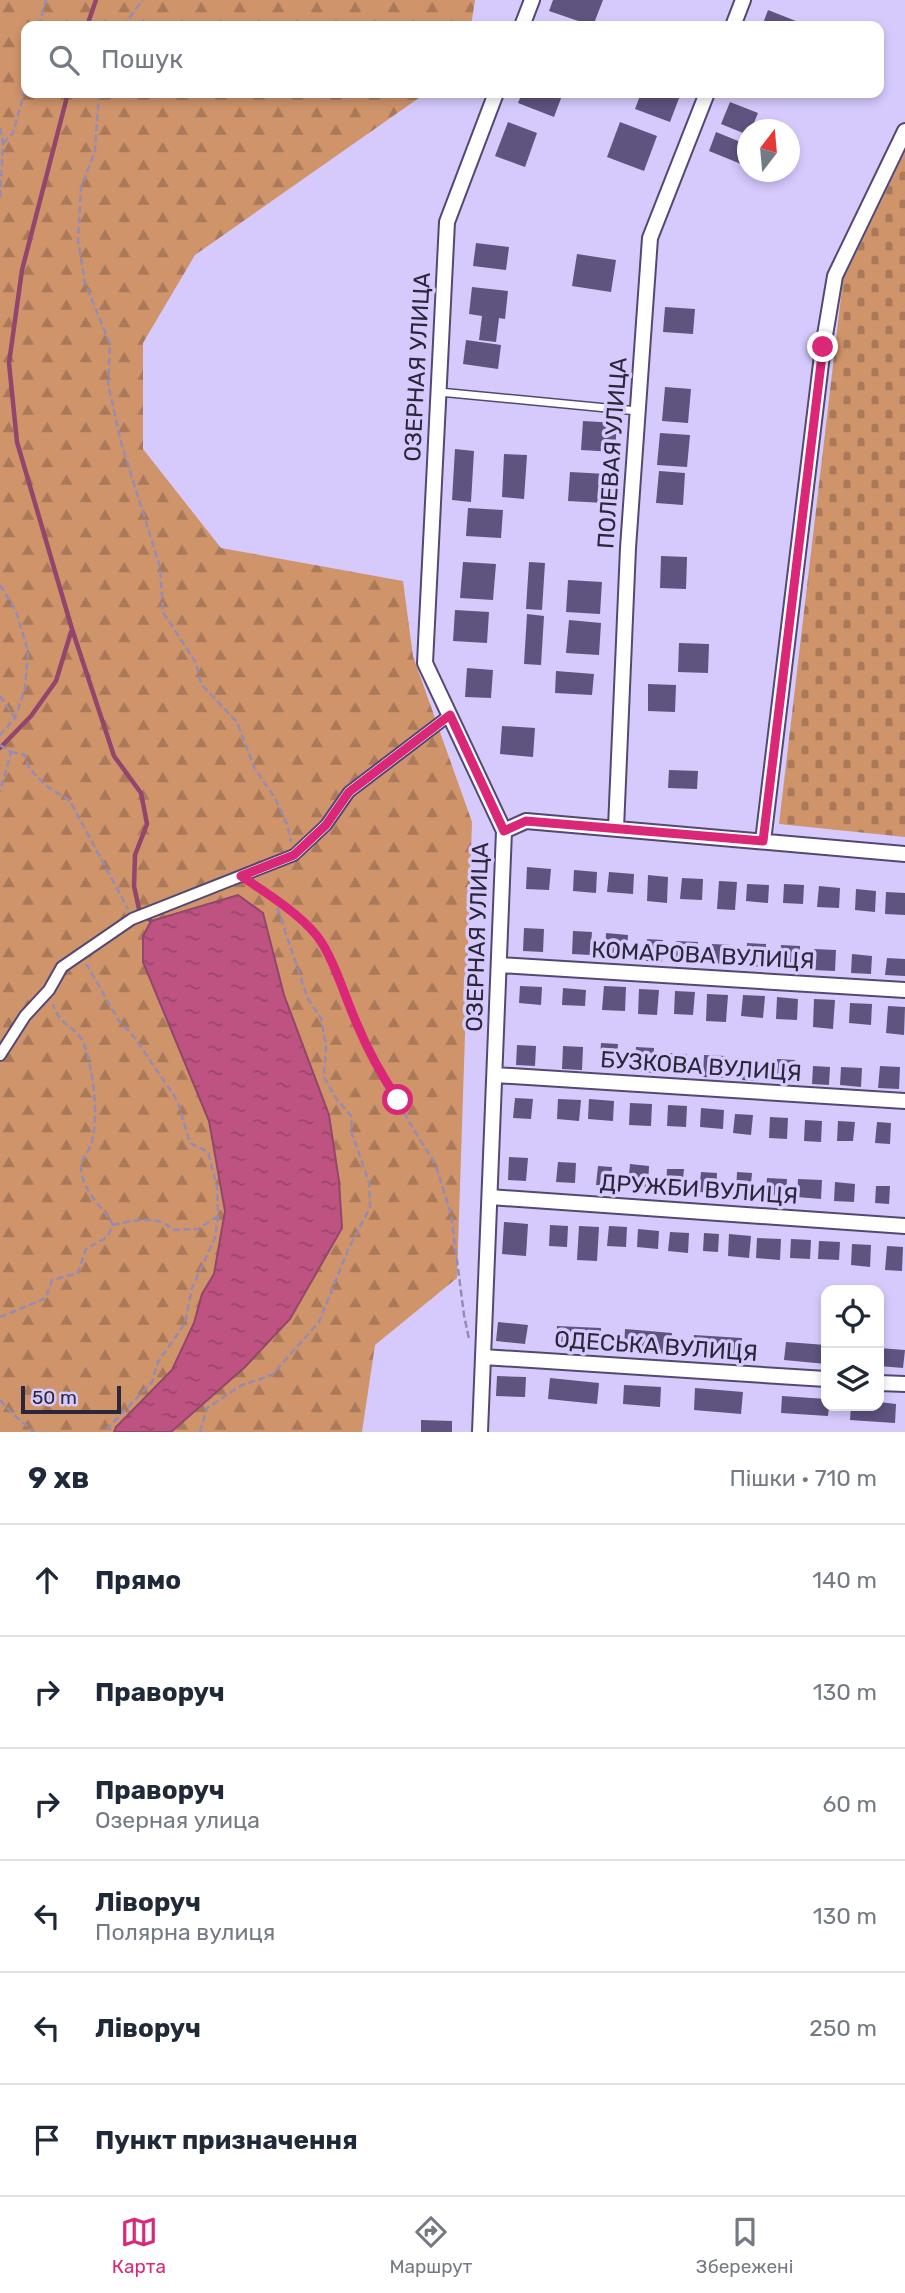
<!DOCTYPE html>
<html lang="uk">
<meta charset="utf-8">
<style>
:root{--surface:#fff;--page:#f6f6f7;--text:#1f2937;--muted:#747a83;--line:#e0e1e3;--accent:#db2777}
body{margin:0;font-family:Rubik,sans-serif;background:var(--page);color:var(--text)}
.controls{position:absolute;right:21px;bottom:21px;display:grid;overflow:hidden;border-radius:14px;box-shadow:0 4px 10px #0003}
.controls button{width:63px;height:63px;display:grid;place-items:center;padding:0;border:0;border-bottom:2px solid var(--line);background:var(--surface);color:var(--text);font:35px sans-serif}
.compass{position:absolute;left:737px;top:119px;width:63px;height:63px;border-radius:50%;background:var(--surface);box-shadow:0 4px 10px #0003;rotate:16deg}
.scale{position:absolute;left:21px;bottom:18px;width:100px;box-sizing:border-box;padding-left:7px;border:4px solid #2b2639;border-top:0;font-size:19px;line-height:24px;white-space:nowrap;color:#2b2639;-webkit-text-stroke:5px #d6cafd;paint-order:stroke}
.stop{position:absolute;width:21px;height:21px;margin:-16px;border:5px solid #db2777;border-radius:50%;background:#fff}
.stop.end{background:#db2777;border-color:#fff;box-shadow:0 2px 7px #0008}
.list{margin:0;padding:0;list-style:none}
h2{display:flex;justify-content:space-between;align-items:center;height:91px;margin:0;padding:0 28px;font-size:30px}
h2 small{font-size:23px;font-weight:400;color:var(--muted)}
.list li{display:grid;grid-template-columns:46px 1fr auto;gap:21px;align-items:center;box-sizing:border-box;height:112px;padding:0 28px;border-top:2px solid var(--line)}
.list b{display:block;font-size:26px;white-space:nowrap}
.list p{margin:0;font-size:23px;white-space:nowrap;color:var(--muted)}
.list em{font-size:23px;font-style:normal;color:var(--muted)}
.icon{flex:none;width:38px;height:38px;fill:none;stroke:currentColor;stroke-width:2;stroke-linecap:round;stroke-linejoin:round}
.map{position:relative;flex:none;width:905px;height:1432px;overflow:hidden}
.search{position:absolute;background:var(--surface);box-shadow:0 4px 10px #0003;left:21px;right:21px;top:21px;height:77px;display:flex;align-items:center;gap:18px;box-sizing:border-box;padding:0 24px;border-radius:14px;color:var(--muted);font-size:26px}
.sheet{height:763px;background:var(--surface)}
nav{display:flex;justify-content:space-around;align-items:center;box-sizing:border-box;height:98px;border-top:2px solid var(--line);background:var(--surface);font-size:19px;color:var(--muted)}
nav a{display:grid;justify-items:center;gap:4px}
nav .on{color:var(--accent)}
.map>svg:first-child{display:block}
.forest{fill:url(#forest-firs)}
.cemetery{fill:url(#cemetery-stones)}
.water{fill:url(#water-ripples);stroke:#92466b;stroke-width:2}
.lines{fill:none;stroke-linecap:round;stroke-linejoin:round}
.stream{stroke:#92466b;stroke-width:4.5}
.building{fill:#5f537f}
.service-casing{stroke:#544873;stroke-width:10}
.pedestrian-casing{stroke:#544873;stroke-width:14}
.minor-casing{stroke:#544873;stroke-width:18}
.path{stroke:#968cb3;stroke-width:2.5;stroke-dasharray:7 3.5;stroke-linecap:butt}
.service{stroke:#fff;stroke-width:7}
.pedestrian{stroke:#fff;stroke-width:10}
.minor{stroke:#fff;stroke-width:14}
.route{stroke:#db2777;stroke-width:9}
.labels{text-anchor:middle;stroke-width:7;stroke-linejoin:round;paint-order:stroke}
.street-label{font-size:23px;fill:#2b2639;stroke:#d6cafd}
</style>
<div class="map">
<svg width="905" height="1432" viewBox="0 0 905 1432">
<defs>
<pattern id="forest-firs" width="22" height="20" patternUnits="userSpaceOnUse" patternTransform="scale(1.75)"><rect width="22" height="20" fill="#d0946b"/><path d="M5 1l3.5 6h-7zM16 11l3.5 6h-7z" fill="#a97959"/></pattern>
<pattern id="cemetery-stones" width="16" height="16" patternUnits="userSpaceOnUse" patternTransform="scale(1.75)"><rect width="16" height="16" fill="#d0946b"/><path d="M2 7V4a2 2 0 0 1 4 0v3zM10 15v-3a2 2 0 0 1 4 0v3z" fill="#a97959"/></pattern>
<pattern id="water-ripples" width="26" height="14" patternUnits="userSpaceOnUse" patternTransform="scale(1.75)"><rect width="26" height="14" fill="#be5381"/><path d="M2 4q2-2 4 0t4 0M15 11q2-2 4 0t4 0" fill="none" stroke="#9b456b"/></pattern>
</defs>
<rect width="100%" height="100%" fill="#d6cafd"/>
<path class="forest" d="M0 0H475L471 26H26V93H426L195 255 143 343V449L221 548 403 581 413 656 472 822 457 1278 375 1345 362 1432H0Z"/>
<path class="cemetery" d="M905 152V837L779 824 843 280Z"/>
<path class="water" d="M238 895 263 913 284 995 329 1115 339 1181 342 1228 290 1319 245 1367 179 1425 171 1432H114L116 1427 172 1370 194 1323 202 1294 214 1274 225 1211 209 1121 143 962V936L151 921Z"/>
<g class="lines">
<path class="stream" d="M87 26 96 0
M68 93 22 270 9 363 17 442 72 629 114 756 141 793 147 824 135 855 134 886 139 909 151 921
M0 748 31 716 56 681 71 632"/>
</g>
<path class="building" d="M553 0H603L593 26 549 11Z
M768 10 801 23 800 26H762Z
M522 93H563L554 117 518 103Z
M641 93H681L670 122 635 109Z
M730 102 758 113 751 130H748V135L721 124Z
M508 122 537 133 525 167 495 156Z
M620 122 657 136 644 171 607 157Z
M716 132 748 145 741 164 709 151Z
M476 243 509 247 506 270 473 266Z
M577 254 616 260 611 292 572 286Z
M472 287 508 291 505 319 499 318 496 342 479 340 482 316 469 314Z
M665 307 695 309 693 334 663 332Z
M466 340 501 345 498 369 463 364Z
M665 387 691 389 688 423 662 421Z
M583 421 617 423 615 452 581 450Z
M660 433 690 435 687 467 657 465Z
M455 449 474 451 471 502 452 500Z
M504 454 527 455 524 499 502 497Z
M659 471 685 473 683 505 656 503Z
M570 472 606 474 604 503 568 501Z
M468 508 503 510 501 538 466 536Z
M661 556 687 557 686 589 660 588Z
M463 562 496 564 493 600 460 598Z
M529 562 545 563 542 610 526 609Z
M568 580 602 582 600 614 566 612Z
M455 610 489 612 487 643 453 641Z
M527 614 544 616 541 665 524 664Z
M569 620 601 623 599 655 566 653Z
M679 643 709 644 708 673 678 672Z
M467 668 493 670 491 698 465 697Z
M556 671 594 674 592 695 555 693Z
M648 684 676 685 675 712 648 711Z
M502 726 535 728 533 757 500 754Z
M669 770 698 771 697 789 668 788Z
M527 867 551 869 549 890 526 889Z
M574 870 597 872 596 893 573 891Z
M609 872 634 874 633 894 607 892Z
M648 875 668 877 667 903 647 901Z
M682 878 703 879 702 900 680 899Z
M719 881 737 882 735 910 717 909Z
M747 884 769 885 768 903 746 901Z
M784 884 804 885 803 904 783 903Z
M819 886 840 888 839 908 817 907Z
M856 889 876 891 875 912 855 910Z
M886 892 905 893V915L885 914Z
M524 928 544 929 543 952 523 951Z
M573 931 592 932 590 955 572 954Z
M606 933 628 935 627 957 605 956Z
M647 939 663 940 662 962 646 961Z
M676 941 698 942 696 963 675 961Z
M747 943 766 944 765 967 746 966Z
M712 944 731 945 730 964 711 963Z
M781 945 800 946 799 969 779 967Z
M814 949 836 950 835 971 813 970Z
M852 954 872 956 871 974 851 973Z
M887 958 905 959V976L885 975Z
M520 986 542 987 541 1005 519 1003Z
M604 986 626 987 625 1011 602 1010Z
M563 988 586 990 585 1006 562 1005Z
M639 989 659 990 657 1015 638 1014Z
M675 991 695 992 693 1015 674 1014Z
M707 994 728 995 726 1022 706 1021Z
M743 995 765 996 763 1018 741 1016Z
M777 997 798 999 797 1020 776 1019Z
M814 999 835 1000 833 1029 813 1027Z
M850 1003 872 1004 871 1025 849 1023Z
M888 1006 905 1007 904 1035 886 1033Z
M601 1043 618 1044 616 1070 599 1069Z
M517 1045 536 1046 535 1066 516 1065Z
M563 1046 583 1047 582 1070 562 1069Z
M636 1047 654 1048 653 1073 634 1071Z
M669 1053 687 1054 686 1074 668 1073Z
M704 1055 725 1056 724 1078 703 1077Z
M744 1059 760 1060 758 1081 742 1080Z
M777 1059 795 1060 794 1082 776 1081Z
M813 1066 830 1067 829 1085 812 1084Z
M880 1066 900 1067 899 1089 878 1088Z
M841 1067 862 1068 861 1087 840 1085Z
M515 1098 533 1099 531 1119 513 1118Z
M558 1099 581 1100 579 1121 557 1119Z
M589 1099 614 1101 613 1121 588 1119Z
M630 1103 652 1104 651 1126 629 1125Z
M668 1105 687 1106 686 1127 667 1126Z
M701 1108 724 1110 723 1129 700 1127Z
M735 1114 753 1115 751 1135 733 1133Z
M770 1117 788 1118 787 1139 769 1138Z
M805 1120 822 1121 821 1142 804 1141Z
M838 1121 855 1122 853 1141H837Z
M877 1122 891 1123 890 1144 875 1143Z
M509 1157 528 1158 526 1181 508 1180Z
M558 1162 576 1163 575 1183 556 1182Z
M630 1164 649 1166 648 1187 628 1186Z
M598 1166 612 1167 611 1186 596 1185Z
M667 1169H684L682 1189 666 1188Z
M701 1172 717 1173 716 1193 699 1192Z
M737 1172 752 1173 750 1194 736 1193Z
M767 1178 787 1179 786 1196 766 1195Z
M798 1179 822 1180 821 1199 797 1197Z
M835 1182 855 1184 854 1202 834 1201Z
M876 1186H890L889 1204 875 1203Z
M504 1222 528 1224 526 1256 502 1254Z
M550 1225 568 1226 567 1247 549 1246Z
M579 1226 599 1227 597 1261 577 1260Z
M609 1226 627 1227 626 1247 607 1246Z
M638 1229 659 1231 658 1249 637 1247Z
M670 1232 689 1233 688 1253 668 1251Z
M704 1233 719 1234 718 1252 703 1251Z
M729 1234 751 1236 749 1258 728 1256Z
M757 1238 781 1239 780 1260 756 1258Z
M791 1239 811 1240 810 1259 790 1258Z
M819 1241 840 1242 839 1260 818 1259Z
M852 1244 871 1245 870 1267 851 1265Z
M887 1246 903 1247 902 1271 885 1270Z
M498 1322 528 1325 525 1344 496 1341Z
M557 1326 601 1328 600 1348 556 1345Z
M625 1329 672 1333 670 1354 624 1350Z
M694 1335 742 1338 741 1359 693 1356Z
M786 1342 826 1345V1364L784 1360Z
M879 1348 905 1350 903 1368 879 1366Z
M497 1376 526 1377 525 1397 496 1396Z
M550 1378 599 1383 597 1404 548 1399Z
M624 1385 661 1387 660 1407 623 1404Z
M695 1388 743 1392 741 1414 694 1410Z
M782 1396 826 1399V1406H829L828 1416 781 1413Z
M879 1402 896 1404 895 1423 850 1420 851 1406H879Z
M421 1420 452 1421V1432H421Z"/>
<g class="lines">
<g class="service-casing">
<path id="service" d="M439 392 638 411"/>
</g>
<g class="pedestrian-casing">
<path id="pedestrian" d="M0 1055 25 1016 49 990 62 967 132 919 294 855 326 825 349 792 450 715"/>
</g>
<g class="minor-casing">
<path id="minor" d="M522 26 532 0
M733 26 743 0
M616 828 628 548 650 238 707 93
M504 831 526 821 905 854
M763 841 823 347 835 276 905 131
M499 965 905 990
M495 1075 905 1101
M490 1197 905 1226
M483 1357 826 1379
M879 1383 905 1384
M480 1432 504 831 425 663 447 222 496 93"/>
</g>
<path class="path" d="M39 26 46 0
M123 26 143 0
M99 93 95 151 81 188 78 240 85 283 110 344 108 384 121 442 160 567 163 612 196 663 201 684 237 722 255 769 275 798 287 824 291 842
M0 128 3 143 0 200
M3 143 13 133 26 86
M0 585 16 611 28 651 25 689 15 718 0 735
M0 696 15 718
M0 745 11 752 0 792
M11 752 25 755 29 768 45 785 70 801 128 909
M276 900 318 936 336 972 357 1026 378 1070 436 1166 451 1214 464 1315 469 1339
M85 965H87L119 1021 135 1038 177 1100 190 1143 208 1152 217 1187 218 1216 215 1238 192 1288 185 1323 158 1362 152 1382 104 1432
M113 1225C132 1221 159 1214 173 1230L198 1229 218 1216
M0 1317 46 1298 52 1280 78 1273 86 1249 107 1237 113 1225C102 1206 88 1198 82 1175 78 1158 89 1155 92 1141 97 1123 95 1089 91 1071 89 1062 87 1049 82 1040 76 1027 59 1026 53 1004
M0 1400 14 1415 34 1432
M200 1432 207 1408 242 1385 272 1375 319 1322 348 1250 370 1207 369 1182 351 1131 352 1117 335 1097 324 1077 326 1046 321 1018 308 999 274 898 254 885"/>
<use href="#service" class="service"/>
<use href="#pedestrian" class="pedestrian"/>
<use href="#minor" class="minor"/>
</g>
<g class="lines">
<path class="route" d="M398 1100C382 1076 368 1051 357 1024 346 1000 333 956 317 936 300 914 265 892 241 876L294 855 326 825 349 792 450 715 504 831 526 821 763 841 823 347"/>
</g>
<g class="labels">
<g class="street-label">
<text transform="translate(417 367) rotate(-87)" y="8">ОЗЕРНАЯ УЛИЦА</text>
<text transform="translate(612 453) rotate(-86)" y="8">ПОЛЕВАЯ УЛИЦА</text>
<text transform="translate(477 937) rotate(-88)" y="8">ОЗЕРНАЯ УЛИЦА</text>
<text transform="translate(703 955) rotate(3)" y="8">КОМАРОВА ВУЛИЦЯ</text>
<text transform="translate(701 1066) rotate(4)" y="8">БУЗКОВА ВУЛИЦЯ</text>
<text transform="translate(699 1189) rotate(4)" y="8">ДРУЖБИ ВУЛИЦЯ</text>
<text transform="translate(656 1346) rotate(4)" y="8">ОДЕСЬКА ВУЛИЦЯ</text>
</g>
</g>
</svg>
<div class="controls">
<button><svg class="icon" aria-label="locate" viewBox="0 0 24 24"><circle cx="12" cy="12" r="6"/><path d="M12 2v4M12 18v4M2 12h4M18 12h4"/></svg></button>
<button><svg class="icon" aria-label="layers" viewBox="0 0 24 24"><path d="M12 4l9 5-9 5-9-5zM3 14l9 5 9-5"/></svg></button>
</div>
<svg class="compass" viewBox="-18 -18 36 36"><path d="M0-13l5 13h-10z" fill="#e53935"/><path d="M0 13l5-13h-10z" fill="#747a83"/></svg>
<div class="scale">50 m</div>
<div class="stop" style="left:398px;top:1100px"></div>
<div class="stop end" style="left:823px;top:347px"></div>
<div class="search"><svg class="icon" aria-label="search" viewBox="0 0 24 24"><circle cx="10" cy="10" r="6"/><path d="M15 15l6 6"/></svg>Пошук</div>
</div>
<section class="sheet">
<h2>9 хв<small>Пішки · 710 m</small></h2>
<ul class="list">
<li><svg class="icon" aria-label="ahead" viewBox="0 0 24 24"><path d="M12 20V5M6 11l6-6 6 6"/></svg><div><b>Прямо</b></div><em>140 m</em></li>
<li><svg class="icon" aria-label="right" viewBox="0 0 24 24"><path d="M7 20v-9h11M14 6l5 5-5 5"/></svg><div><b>Праворуч</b></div><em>130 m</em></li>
<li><svg class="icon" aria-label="right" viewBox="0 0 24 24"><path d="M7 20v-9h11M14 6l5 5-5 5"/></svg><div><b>Праворуч</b><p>Озерная улица</p></div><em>60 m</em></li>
<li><svg class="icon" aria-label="left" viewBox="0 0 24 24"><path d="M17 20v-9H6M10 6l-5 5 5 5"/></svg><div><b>Ліворуч</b><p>Полярна вулиця</p></div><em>130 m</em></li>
<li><svg class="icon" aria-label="left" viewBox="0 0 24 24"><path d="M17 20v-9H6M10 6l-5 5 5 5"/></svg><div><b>Ліворуч</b></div><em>250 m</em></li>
<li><svg class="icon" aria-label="arrive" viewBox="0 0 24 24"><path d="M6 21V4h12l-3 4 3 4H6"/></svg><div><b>Пункт призначення</b></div></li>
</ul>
</section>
<nav>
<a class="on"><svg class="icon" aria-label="map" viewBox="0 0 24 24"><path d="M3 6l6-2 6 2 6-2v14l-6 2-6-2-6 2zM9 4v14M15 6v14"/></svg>Карта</a>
<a><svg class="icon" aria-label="directions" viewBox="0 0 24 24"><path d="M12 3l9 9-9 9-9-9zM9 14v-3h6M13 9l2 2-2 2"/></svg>Маршрут</a>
<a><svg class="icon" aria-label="saved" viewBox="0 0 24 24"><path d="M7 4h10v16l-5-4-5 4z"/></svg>Збережені</a>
</nav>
